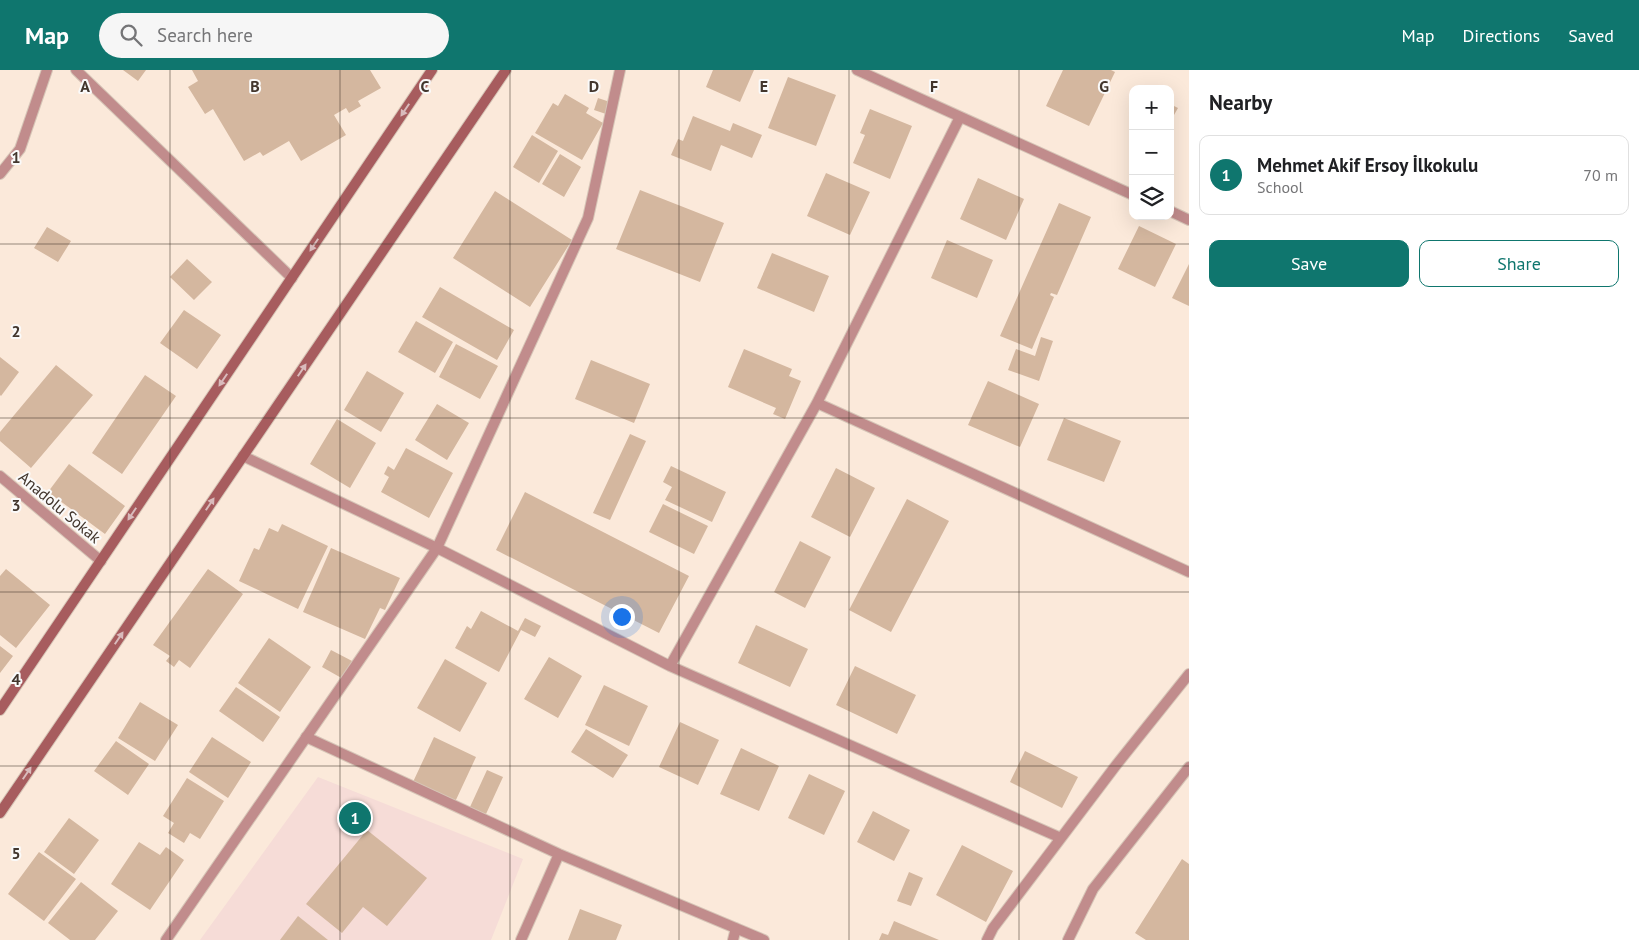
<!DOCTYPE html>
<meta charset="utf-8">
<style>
:root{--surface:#fff;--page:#f6f6f6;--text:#202124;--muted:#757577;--line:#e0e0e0;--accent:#0f766e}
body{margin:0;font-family:"PT Sans",sans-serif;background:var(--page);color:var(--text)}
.controls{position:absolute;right:15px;top:15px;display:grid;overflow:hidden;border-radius:10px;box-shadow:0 5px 20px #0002}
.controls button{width:45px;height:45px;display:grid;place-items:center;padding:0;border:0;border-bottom:1px solid var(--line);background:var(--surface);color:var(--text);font:25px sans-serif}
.you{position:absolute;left:621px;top:546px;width:18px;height:18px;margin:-12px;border:4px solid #fff;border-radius:50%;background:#1a73e8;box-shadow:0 0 0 8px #1a73e833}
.badge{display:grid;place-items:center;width:32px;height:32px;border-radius:50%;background:var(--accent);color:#fff;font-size:16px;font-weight:700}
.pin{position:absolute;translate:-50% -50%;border:2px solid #fff;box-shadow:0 1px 5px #0006}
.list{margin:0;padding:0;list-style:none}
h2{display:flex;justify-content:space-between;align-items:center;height:65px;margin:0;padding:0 20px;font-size:21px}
h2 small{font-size:16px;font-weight:400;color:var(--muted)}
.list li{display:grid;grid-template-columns:32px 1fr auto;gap:15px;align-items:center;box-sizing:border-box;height:80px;margin:0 10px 10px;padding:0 10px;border:1px solid var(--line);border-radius:10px}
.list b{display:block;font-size:19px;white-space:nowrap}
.list p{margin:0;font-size:16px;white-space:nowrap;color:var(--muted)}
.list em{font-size:16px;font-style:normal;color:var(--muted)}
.actions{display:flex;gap:10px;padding:15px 20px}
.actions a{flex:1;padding:11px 0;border:1px solid var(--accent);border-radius:10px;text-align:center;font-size:18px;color:var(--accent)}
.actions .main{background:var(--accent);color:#fff}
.icon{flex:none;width:28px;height:28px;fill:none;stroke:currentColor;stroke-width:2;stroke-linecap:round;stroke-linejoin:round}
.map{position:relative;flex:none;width:1189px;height:870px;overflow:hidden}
header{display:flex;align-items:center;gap:30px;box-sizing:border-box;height:70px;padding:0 25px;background:var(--accent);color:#fff}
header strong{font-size:24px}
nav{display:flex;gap:28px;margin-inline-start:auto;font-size:18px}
.search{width:350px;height:45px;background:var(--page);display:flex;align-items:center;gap:12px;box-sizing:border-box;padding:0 18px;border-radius:28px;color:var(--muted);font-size:19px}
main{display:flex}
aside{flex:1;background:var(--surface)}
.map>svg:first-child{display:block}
.education{fill:#f6dcd7}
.building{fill:#d4b79f}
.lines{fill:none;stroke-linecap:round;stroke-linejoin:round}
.minor-casing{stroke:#d6c5b7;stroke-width:12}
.tertiary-casing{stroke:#d6c5b7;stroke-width:12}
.secondary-casing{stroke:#d6c5b7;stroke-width:12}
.minor{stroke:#c18c8c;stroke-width:10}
.tertiary{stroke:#c18c8c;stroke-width:10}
.secondary{stroke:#a75c5e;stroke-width:10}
.oneway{fill:#d9bbbc}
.grid{fill:none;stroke:#42362d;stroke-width:1;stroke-opacity:0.55}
.labels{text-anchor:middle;stroke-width:4;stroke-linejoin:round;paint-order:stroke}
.street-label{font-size:16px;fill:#42362d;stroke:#fafafa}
.grid-label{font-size:16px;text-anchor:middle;font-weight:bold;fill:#42362d;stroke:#fafafa;stroke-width:4;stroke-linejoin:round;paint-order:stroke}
</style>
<header>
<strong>Map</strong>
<div class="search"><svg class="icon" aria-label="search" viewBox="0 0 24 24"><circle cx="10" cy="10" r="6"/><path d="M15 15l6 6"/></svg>Search here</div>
<nav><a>Map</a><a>Directions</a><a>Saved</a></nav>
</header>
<main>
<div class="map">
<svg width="1189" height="870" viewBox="0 0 1189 870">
<rect width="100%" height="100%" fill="#fbe9da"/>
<path class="education" d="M318 707 523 789 491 870H200Z"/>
<path class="building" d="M123 0H146L138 11Z
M192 0H370L381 18 358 31 361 36 349 43 346 38 334 45 346 65 301 91 289 71 263 86 260 82 244 91 213 39 205 44 188 17 198 11Z
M713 0H754L740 32 706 17Z
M1063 0H1111L1115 2 1089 56 1046 36Z
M788 7 836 25 816 76 768 58Z
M565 24 589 38 586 43 603 53 582 90 535 63 553 33 558 36Z
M598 28 610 32 606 44 594 40Z
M1170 34 1178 38 1170 52Z
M870 39 912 56 890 109 853 93 865 65 860 63Z
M693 46 730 61 733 53 762 65 752 88 721 75 711 101 671 85 678 69 683 71Z
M532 65 558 81 539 113 513 97Z
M560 84 581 97 564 127 542 114Z
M826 103 870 122 850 165 807 146Z
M978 108 1024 129 1006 170 960 149Z
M640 120 724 153 700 212 616 179Z
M495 121 572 170 530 237 453 188Z
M1059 133 1091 147 1057 225 1051 223 1050 225 1054 227 1032 279 1000 266Z
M1139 156 1176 174 1155 217 1118 199Z
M47 157 71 171 58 192 34 178Z
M947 170 993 190 977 228 931 208Z
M772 183 829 206 814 242 757 218Z
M187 189 212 212 194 230 170 207Z
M1189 194V236L1172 228Z
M440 217 514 260 497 290 422 247Z
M184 240 221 265 197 299 160 273Z
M416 251 453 272 435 303 398 282Z
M1041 267 1053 271 1039 311 1008 300 1016 279 1035 286Z
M456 274 498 296 480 329 439 307Z
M744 279 792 299 789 306 801 311 785 349 773 344 776 338 728 317Z
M0 287 19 302 1 326 0 325Z
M591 290 650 314 634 353 575 329Z
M56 295 93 325 31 398 0 371V362Z
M367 301 404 323 381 362 344 340Z
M145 305 176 326 122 404 92 383Z
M988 311 1039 334 1020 377 968 355Z
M437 334 469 353 447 390 415 370Z
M1064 348 1121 371 1104 412 1047 390Z
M337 349 376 373 350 418 310 394Z
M630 364 646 371 610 450 593 443Z
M406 378 453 403 429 448 381 422 389 407 384 404 388 396 394 400Z
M69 394 125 436 105 464 48 422Z
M671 396 726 422 712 452 665 430 672 417 663 412Z
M836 398 875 418 850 467 811 447Z
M525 422 689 506 659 563 496 480Z
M907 429 949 451 891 562 849 540Z
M663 434 708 456 694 484 649 462Z
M282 454 328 476 298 539 239 511 254 478 259 480 269 458 278 462Z
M800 471 831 487 805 538 774 522Z
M331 478 400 508 385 540 380 538 365 569 303 542Z
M6 499 50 535 16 578 0 565V506Z
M208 499 243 524 190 598 179 590 174 597 166 591 170 586 153 575Z
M481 541 518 561 525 548 541 556 535 567 521 560 499 602 455 578 467 556 471 559Z
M756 555 808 579 790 617 738 593Z
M269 568 311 597 280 642 238 613Z
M0 576 13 586 0 603Z
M331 580 354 592 345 610 322 597Z
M549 587 582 606 558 648 524 629Z
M445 589 487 613 460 662 417 638Z
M855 596 916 625 897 664 836 635Z
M604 615 648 636 629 676 585 655Z
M236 617 280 647 263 672 219 641Z
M140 632 178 655 155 691 118 668Z
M680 652 719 670 698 715 659 697Z
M586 659 628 685 613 708 571 682Z
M212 667 251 692 228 728 189 702Z
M434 667 476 687 455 732 413 712Z
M116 671 149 694 128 725 94 701Z
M741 678 779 696 759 741 720 724Z
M1025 681 1078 707 1062 738 1010 712Z
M487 700 503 707 486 744 470 737Z
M809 704 845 721 824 765 788 748Z
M187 708 224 731 200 769 190 763 184 773 168 763 174 753 163 746Z
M873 741 910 760 894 791 857 772Z
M69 748 99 770 74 804 44 782Z
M367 760 427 808 387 856 363 837 342 863 306 834Z
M139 772 160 785 166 777 184 790 150 840 111 814Z
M962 775 1013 801 986 852 936 825Z
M39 782 76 809 44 851 8 824Z
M1182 789 1189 794V870H1146L1135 863Z
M909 802 923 808 911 836 897 831Z
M81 812 118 841 95 870H70L48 853Z
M580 839 622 855 616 870H568Z
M298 846 328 870H280Z
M894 851 939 870H879L882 863 888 865Z"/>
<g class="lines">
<g class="minor-casing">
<path id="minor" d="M76 0 292 208
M857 0 1133 125
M0 104 20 79 47 0
M1170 141 1189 150
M817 333 1189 502
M243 386 437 478 670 596 1061 768
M0 406 101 491
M670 596 817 333 960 47
M306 667 559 784 764 870
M521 870 559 784
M733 870 736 858
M987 870 993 858 1117 694 1189 604
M1068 870 1093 819 1189 697"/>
</g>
<g class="tertiary-casing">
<path id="tertiary" d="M166 870 437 478 588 148 620 0"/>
</g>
<g class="secondary-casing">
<path id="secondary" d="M0 640 432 0
M0 743 506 0"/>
</g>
<use href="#minor" class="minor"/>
<use href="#tertiary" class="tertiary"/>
<use href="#secondary" class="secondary"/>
</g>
<defs><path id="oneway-solid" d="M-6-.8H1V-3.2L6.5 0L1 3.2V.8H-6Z" transform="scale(1.25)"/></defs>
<g class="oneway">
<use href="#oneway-solid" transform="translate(405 40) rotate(124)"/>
<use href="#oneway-solid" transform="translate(314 175) rotate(124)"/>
<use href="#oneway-solid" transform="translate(302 300) rotate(-56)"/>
<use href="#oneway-solid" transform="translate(223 310) rotate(124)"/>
<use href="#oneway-solid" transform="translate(210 434) rotate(-56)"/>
<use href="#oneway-solid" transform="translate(132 444) rotate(124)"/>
<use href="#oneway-solid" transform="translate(119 568) rotate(-56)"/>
<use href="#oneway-solid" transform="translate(27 703) rotate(-56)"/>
</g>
<path class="grid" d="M170 0V870M340 0V870M510 0V870M679 0V870M849 0V870M1019 0V870M0 174H1189M0 348H1189M0 522H1189M0 696H1189"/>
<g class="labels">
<g class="street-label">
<text transform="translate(60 437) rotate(40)" y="6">Anadolu Sokak</text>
</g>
</g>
<g class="grid-label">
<text x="85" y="22">A</text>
<text x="255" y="22">B</text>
<text x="425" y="22">C</text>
<text x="594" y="22">D</text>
<text x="764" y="22">E</text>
<text x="934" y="22">F</text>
<text x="1104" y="22">G</text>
<text x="16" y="93">1</text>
<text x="16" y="267">2</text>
<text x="16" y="441">3</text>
<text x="16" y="615">4</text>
<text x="16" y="789">5</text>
</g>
</svg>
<div class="controls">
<button>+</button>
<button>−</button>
<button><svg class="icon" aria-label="layers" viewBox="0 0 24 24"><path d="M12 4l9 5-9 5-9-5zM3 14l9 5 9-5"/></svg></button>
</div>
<div class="you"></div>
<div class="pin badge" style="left:355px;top:748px">1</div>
</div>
<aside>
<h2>Nearby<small></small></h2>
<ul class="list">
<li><span class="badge">1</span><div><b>Mehmet Akif Ersoy İlkokulu</b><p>School</p></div><em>70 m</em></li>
</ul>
<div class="actions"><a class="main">Save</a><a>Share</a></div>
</aside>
</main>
